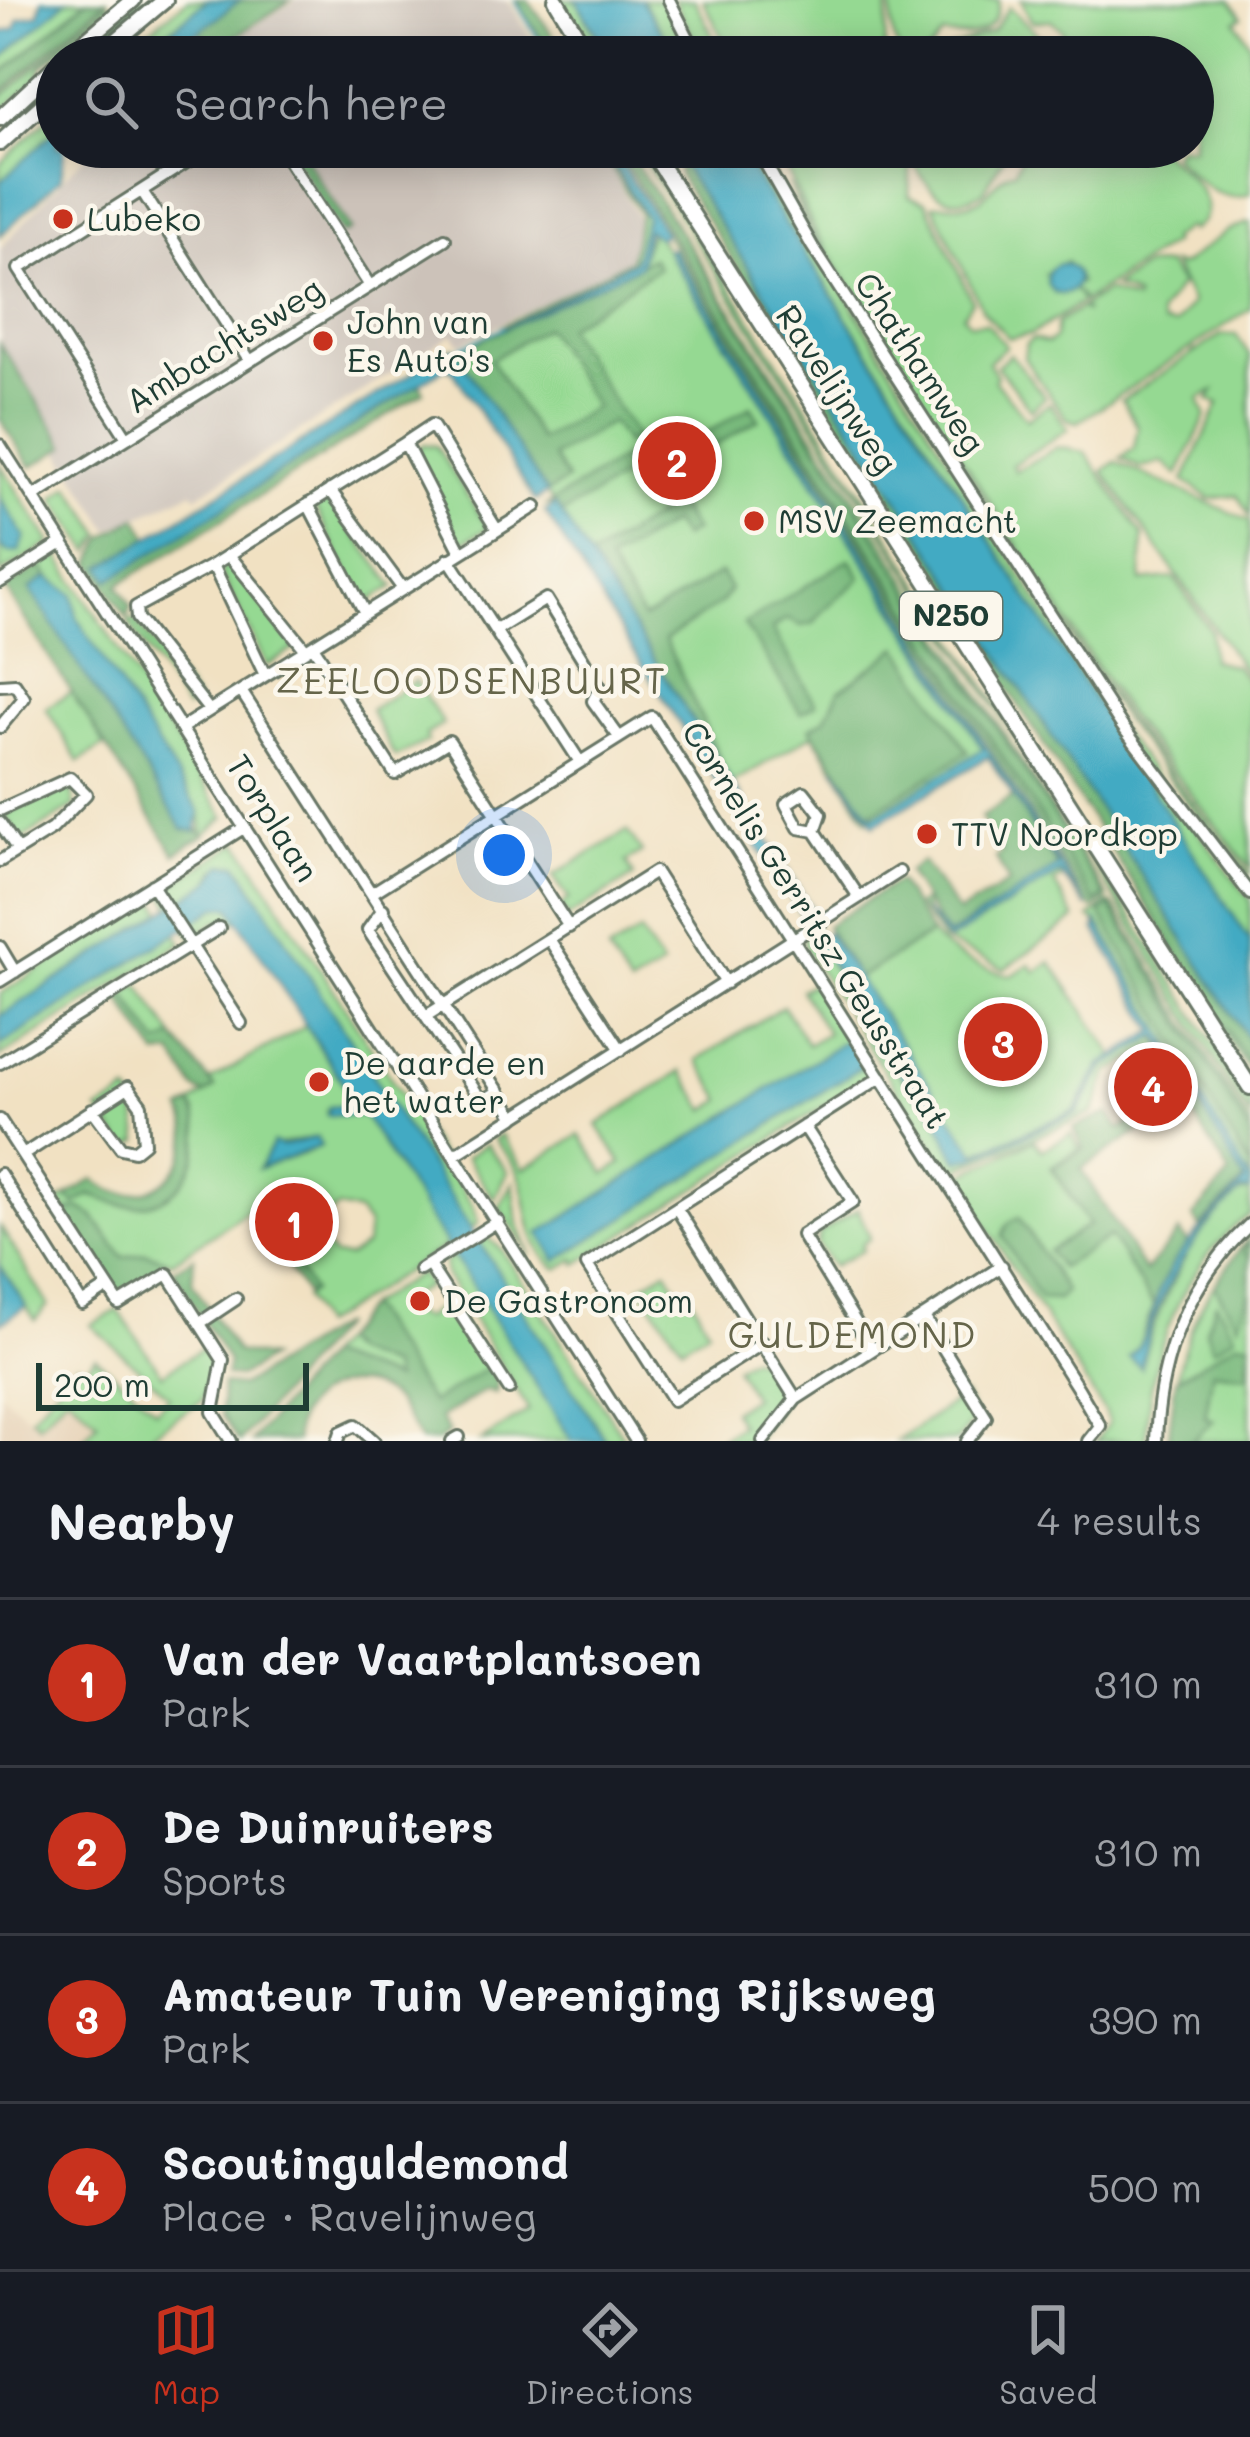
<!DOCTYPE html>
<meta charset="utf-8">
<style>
:root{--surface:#171b24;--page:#20242c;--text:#f1f3f6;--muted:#9ea1a6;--line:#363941;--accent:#c8321e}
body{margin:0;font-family:Mali,sans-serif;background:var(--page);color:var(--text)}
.scale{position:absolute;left:36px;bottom:30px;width:273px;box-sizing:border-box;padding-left:12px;border:6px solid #1f3d34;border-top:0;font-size:33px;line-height:42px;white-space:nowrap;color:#1f3d34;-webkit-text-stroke:9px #fbf7ec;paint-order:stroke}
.you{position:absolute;left:504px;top:855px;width:42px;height:42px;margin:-30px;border:9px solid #fff;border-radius:50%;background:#1a73e8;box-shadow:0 0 0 18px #1a73e833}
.badge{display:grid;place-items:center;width:78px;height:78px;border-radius:50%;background:var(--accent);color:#fff;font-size:39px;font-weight:700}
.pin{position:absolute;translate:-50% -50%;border:6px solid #fff;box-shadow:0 3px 12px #0006}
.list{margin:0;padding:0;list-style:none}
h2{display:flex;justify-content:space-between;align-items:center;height:156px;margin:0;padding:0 48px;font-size:51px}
h2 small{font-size:39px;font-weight:400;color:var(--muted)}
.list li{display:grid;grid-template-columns:78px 1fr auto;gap:36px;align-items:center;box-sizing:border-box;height:168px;padding:0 48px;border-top:3px solid var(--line)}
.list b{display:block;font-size:45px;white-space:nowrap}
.list p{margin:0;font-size:39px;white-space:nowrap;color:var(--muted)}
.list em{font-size:39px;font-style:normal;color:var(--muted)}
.icon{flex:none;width:66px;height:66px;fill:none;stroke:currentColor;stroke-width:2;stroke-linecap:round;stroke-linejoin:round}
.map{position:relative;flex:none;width:1250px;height:1441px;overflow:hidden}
.search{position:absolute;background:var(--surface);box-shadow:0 6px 30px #0003;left:36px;right:36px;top:36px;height:132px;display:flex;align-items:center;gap:30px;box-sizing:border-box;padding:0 42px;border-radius:66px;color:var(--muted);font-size:45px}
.sheet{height:828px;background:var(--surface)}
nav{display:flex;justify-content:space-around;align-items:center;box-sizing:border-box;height:168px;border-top:3px solid var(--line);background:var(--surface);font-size:33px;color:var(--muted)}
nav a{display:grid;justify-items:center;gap:6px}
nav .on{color:var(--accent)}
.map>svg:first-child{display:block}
.built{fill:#e6d1b6}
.industrial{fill:#ccc2b9}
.green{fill:#95d992;stroke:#5a8b63;stroke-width:3;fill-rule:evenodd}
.forest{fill:#78b97c;stroke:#4c7b58;stroke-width:3;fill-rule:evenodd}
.water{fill:#43aac3;stroke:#31747c;stroke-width:3}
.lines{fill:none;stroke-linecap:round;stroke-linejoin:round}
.stream{stroke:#43aac3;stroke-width:3}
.minor-casing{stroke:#687666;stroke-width:16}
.major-casing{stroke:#687666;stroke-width:20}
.minor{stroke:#fff;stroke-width:10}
.major{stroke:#fff;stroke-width:14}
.poi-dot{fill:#c8321e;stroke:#fbf7ec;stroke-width:4.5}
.labels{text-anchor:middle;stroke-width:9;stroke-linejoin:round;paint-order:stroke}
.shield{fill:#fbf7ec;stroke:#61756b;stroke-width:3}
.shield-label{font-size:30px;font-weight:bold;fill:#1f3d34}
.poi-label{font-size:33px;fill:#1f3d34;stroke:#fbf7ec;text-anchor:start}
.street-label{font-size:33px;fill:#1f3d34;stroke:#fbf7ec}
.neighbourhood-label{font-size:36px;letter-spacing:3px;fill:#65654a;stroke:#fbf7ec}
</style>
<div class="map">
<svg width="1250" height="1441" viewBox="0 0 1250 1441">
<rect width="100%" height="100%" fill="#fbf7ec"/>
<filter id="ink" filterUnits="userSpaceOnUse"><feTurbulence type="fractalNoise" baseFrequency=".00833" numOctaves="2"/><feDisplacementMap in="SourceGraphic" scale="24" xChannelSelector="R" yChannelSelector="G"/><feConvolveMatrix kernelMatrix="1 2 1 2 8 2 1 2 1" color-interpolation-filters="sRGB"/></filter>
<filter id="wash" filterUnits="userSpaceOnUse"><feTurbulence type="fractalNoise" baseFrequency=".004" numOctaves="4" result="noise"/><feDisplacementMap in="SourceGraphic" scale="48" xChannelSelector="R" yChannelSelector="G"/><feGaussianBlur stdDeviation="2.7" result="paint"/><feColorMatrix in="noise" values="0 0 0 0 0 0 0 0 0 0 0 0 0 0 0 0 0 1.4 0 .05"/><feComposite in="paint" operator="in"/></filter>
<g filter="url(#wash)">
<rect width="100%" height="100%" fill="#f1e1c2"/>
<path class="built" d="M68 1390 102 1419 82 1441H0V1392L37 1424Z"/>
<path class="industrial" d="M296 0H508L542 57H206Z
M93 147H599L641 224 630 260 460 344 453 334 197 496 193 491 110 530 0 358V248Z"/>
<path class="green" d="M67 0H87L0 75V60Z
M187 0H207L138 57H116Z
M561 0H576L608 57H601Z
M642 0H665L693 57H678Z
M674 0H695L723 57H703Z
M703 0H888L885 47 876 57H732Z
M892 0H999C999 33 969 40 944 35 935 40 933 52 922 55 888 63 891 20 892 0Z
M1021 0H1230L1242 17 1236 21 1250 44V194C1218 206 1197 179 1173 156L1177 147H1193V57H1069L1063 51V31L1051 20 1032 22Z
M108 3 110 7 42 66 39 77 0 113V99Z
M1009 7 1044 40 1049 57H929L993 31Z
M57 110V129L0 182V164Z
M599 147 646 217 634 261 500 327 630 260 640 214Z
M610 147 1095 902 1104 896 625 147 870 521 1108 898 1093 909Z
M635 147H641C845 464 1046 783 1250 1101V1117L1022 748Z
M737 147H751L1120 730 1250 899V941Z
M776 147H901L910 167 909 196 926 202 972 301 963 315 970 323H986L1006 346 988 362 997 376 994 380 1027 419 1050 403 1068 429 1012 465 1015 471 1057 447 1085 452 1143 536 1141 581 1174 578 1211 631V660L1236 666 1250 686V868L1129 716 816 233Z
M906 147H1009L984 191C942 217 922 181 906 147Z
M1017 147H1157C1177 167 1233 205 1191 231L1188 227 1170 239 1172 243 1084 301 1075 290 1082 302 1032 334 1009 338 983 311 933 205C946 202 961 208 975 202 993 194 996 175 1015 170L1022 156ZM1066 261 1080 282 1065 292 1045 274Z
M789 184 812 233 1126 719 1250 875 1238 868 1126 723 808 231Z
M1250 222V309L1078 422 1067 419 1024 358 1026 344 1033 339 1048 343 1055 338 1057 323 1081 308 1086 313 1083 306 1107 291 1135 301 1136 297 1114 287 1145 266 1167 265 1180 285 1159 314 1163 324 1175 325 1192 303 1172 264 1181 266 1227 231Z
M652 228 984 749 867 820 813 734 733 783 456 352 638 266Z
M1221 335H1236L1250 356V516L1237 495 1211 499 1184 481 1219 404 1209 400 1214 391 1199 399 1206 416 1178 475 1162 462 1141 468 1121 458 1134 448 1138 427 1122 400Z
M1010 354 1045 397 1031 410 997 366Z
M423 444 436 446 488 528 460 544 415 454Z
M1116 462 1250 521 1249 677 1103 471Z
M0 464 51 543 0 574V546L25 537 0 498Z
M70 486 102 534 91 552 54 499Z
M322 503 335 508 394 586 364 605 315 508Z
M58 555 225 817 203 836 200 812 76 618 73 594 60 590 41 566Z
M224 563 235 568 296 648 267 666 221 574Z
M134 619 196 700 186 709 128 622Z
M415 681 443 724 426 735 428 741 395 757 370 710Z
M71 692 105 745 79 762 46 708Z
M57 789 72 791 75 806 21 840 4 814Z
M627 831 642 852 626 862 634 876 568 917 560 906 569 899 553 876Z
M239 842 474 1208 478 1223 471 1230 237 865 216 869 210 882 172 907 162 891Z
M1060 873 1064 876 1054 883 1075 919 1005 969 943 941 917 905 924 901 925 912 948 941Z
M153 897 163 912 0 1016V994Z
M1107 903 1113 905 1250 1125V1133L1111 907 1101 913 1250 1168V1180L1101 926 1090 918Z
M220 905 230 907 239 919 225 928 219 920 191 937 185 928Z
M817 928 831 966 868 1022 866 1030 914 1093 929 1103 962 1160 1077 1113 1104 1067 1155 1036 1178 1068 1169 1073 1152 1049 1109 1072 1093 1113 950 1172 805 949 803 938Z
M640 932 662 966 630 987 608 952Z
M176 933 182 943 0 1057V1046Z
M931 934C949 956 985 971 1013 975L1030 964 1036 972 1051 962 1114 1055 1075 1111 975 1153 858 978Z
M1169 942 1250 1066V1073L1165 945Z
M813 983 848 1039 541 1234 557 1260 864 1065 870 1075 865 1080 577 1264 575 1259 558 1269C527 1249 530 1211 521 1180 517 1165 503 1151 494 1139L501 1135 524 1169 580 1135 606 1174 622 1163 597 1125 682 1071 706 1110 723 1100 698 1060 783 1006 808 1045 827 1033 801 990Z
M139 984 174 1037 159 1045 124 993Z
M306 1026 357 1105 325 1110 364 1115 447 1245 320 1326 304 1297 312 1292 261 1212 254 1217 249 1209 172 1262 146 1253 123 1257 58 1202 67 1196 75 1204 90 1194 123 1206 182 1183 196 1113 192 1104 214 1088 207 1082ZM317 1137 311 1151 259 1168 277 1145ZM338 1208 358 1212 368 1225 366 1245 349 1257 334 1256 320 1241 321 1221Z
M128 1093 135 1101 139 1141 132 1146 123 1144 99 1111Z
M1071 1134 1080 1149 1050 1167 1089 1225 1049 1252 1060 1268 1110 1236 1153 1305 1139 1347 1130 1357 1141 1366C1151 1323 1203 1195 1250 1191V1214C1181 1266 1148 1357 1146 1441H1096L1109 1423 1104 1411 956 1178 1034 1140 1042 1150Z
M486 1144 508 1172 494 1199 466 1157Z
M513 1183 518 1223 531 1256 499 1207Z
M858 1209 870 1238 861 1245 863 1250 832 1266 817 1244 820 1233Z
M0 1226 48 1305 35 1320 0 1265Z
M487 1237 502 1250 626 1441H606L477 1240Z
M1250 1244V1441H1170C1173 1366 1192 1295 1250 1244Z
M454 1255 572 1441H481L529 1410 445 1274V1262Z
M666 1270 684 1298 690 1295 708 1329 682 1346 640 1287Z
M420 1273 428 1286 408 1297 415 1316 425 1318 447 1301 489 1367 431 1403 367 1306Z
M118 1310 162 1374 208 1345 217 1361 201 1401 141 1441H81L98 1421 67 1394 39 1424 31 1417 77 1363 85 1369 95 1357 156 1410 169 1396 91 1325Z
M339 1341 345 1349 390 1367 395 1381 325 1356Z
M751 1357 767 1362C792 1403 779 1406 754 1441H716L740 1425 732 1411 753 1397 735 1367Z
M964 1395 975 1418 957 1441H897Z"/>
<path class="forest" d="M87 0H106L0 94V75Z
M136 0H155L87 57H69Z
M240 0H291L213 51 199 30Z
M517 0H528L568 57H552Z
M287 147H298L350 230 342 234Z
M615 147H625L1105 896 1095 903Z
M677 158 1250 1042V1066L679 176Z
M652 258 658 268 566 327 636 437 626 444 611 422 553 457 567 480 547 493 456 352ZM545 327 595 407 540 440 491 360Z
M0 344 66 446 31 467 0 419Z
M419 383 424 392 118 585 131 606 127 618 92 563 104 538 137 517 149 537 103 567 111 579Z
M751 406 759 419 698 456 690 443Z
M640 447 694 531 682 538 672 523 608 562 643 619 720 573 730 589 722 602 665 640 730 780 590 558 665 510 639 468 562 514 556 505H548Z
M850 559 861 577C850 591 827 602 814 623L802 626 787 619 772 629 816 704 801 713 744 624Z
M41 566 48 577 31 589 183 828 198 829 203 836 175 854 5 588Z
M899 647 968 752 869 814 810 728 825 719 839 691Z
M1013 796 1058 868 947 936 907 872 922 861 958 913 1009 883 996 858 1002 853 981 817Z
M898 881 931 934 858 978 826 926Z
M1110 906 1250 1133V1168L1100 913Z
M124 993 159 1044 174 1037 215 1088 205 1095 195 1089 173 1054 158 1056 117 995Z
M1187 1083 1245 1180 1200 1227 1193 1217 1230 1174 1177 1090Z
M192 1104C211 1146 187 1203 137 1206 120 1207 105 1200 90 1195L75 1204 67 1196 94 1179C141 1221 207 1165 182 1110Z
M1109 1113 1120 1129 1145 1113 1156 1121 1081 1169 1145 1272 1179 1232 1188 1243 1153 1305 1110 1236 1060 1268 1048 1251 1089 1225 1053 1168 1084 1149 1074 1128Z
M79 1208 93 1216 123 1257 146 1253 165 1259 162 1276 120 1298 64 1213Z
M261 1212 312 1291 306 1295 254 1217Z
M1019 1217 1066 1292 1058 1300 1040 1299 1002 1236 1008 1223Z
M1250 1235 1244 1251 1250 1257V1292L1238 1324 1214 1285Z
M194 1257 192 1282 236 1352 269 1358 239 1377 225 1376 228 1362 173 1270Z
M1216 1302 1235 1335 1213 1349 1206 1330Z
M367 1306 431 1403 489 1367 497 1382 496 1393 486 1390 440 1418 449 1433 437 1441H420C410 1425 401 1404 386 1394 350 1369 291 1394 296 1441H251L325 1356 394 1380 390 1367 352 1353 339 1341Z
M341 1324 240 1441H238L221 1414 222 1384 241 1386Z
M1238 1341 1250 1343 1248 1375 1213 1371 1205 1417 1214 1420 1192 1441H1168L1176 1379Z"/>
<path class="water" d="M42 0H67L0 60V33L15 29 19 19 39 14Z
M207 0H240L167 57H138Z
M576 0H641L678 57H611Z
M57 129V147H65L61 178 0 236V182Z
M602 147H610L665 233 659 238 647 229 639 266 501 330 634 261 646 217Z
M670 147H736L1250 941V1042Z
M671 248 1088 908 1060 873 948 941 925 911 949 936 1058 866 988 757 874 825 834 767 873 817 983 749 666 249Z
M1047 279a15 15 0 1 1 30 0a15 15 0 1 1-30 0Z
M453 347 547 493 535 501 454 372 446 367 110 580 102 567Z
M0 498 25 537 19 552 8 553 0 546Z
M556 505 814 912 811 918H803L545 512Z
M47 577 73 594 77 618 200 812 196 831 183 829 30 589Z
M237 864 241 869 606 1441H572L364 1116 327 1115 329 1107 357 1105 230 907 219 906 0 1046V1016L210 882 222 865Z
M1097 922 1250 1180V1191H1242C1189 1237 1153 1299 1141 1368L1129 1357C1149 1341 1153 1301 1165 1278 1185 1239 1218 1213 1245 1181L1158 1036 1104 1067 1077 1113 975 1157 958 1160 930 1106 914 1093 888 1053H880L865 1029 868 1022 817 942 827 932 976 1153 1075 1111 1101 1065 1155 1031 1095 929Z
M848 1039 864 1065 557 1261 540 1233Z
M317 1137 321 1146 259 1169 273 1143 282 1146Z
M0 1265 26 1306 0 1324Z"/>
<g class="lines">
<path class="stream" d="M514 0 549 57
M453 351 503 327"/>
</g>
</g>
<g filter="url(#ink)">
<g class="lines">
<g class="minor-casing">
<path id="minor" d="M669 0 698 57
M280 147 370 286
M756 147 812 246 1122 726 1250 894
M142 191 250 361
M127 438 19 269 210 147
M0 445 636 1441
M330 490 403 589
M33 497 445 239
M308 504 365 613
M461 552 405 443 432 425 497 530
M229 555 306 650
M449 559 580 762
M213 565 265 675
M0 582 62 543
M496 630 546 599 600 687 593 701 619 737
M313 646 395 774 449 741 569 927
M0 685 15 684 24 698 0 727
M241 691 515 1117
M209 710 137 618 136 607 213 565 405 443
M183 727 536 506
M0 810 70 778 86 794 52 829 0 861
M0 823 18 850
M815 831 821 814 804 792 786 804 799 828 815 831 859 897
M152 885 241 1023
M372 893 652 717 1079 1390 1100 1426 1088 1441
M383 909 368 930 482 1101 499 1091
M549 939 621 1050
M0 947 15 972
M0 981 245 827
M426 1016 655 872 726 983
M0 1063 219 928
M0 1120 119 1304 168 1274 223 1360 213 1412 231 1441
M804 1126 853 1202 802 1235 872 1349
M456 1154 899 872
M23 1155 128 1087 141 1105 144 1143 134 1151 121 1148 92 1109
M0 1174 82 1304 108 1287
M677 1209 796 1399
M429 1265 509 1389
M420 1270 498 1221
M924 1317 986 1417 967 1441
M200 1323 236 1299
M763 1343 673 1400 587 1265 881 1077
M338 1441 341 1432 356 1425 374 1441
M452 1441 459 1437
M763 1441 796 1399 1002 1266
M1156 1441C1159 1356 1187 1283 1250 1224"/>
</g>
<g class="major-casing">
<path id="major" d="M556 0 590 57
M66 57 133 0
M97 57 165 0
M0 118 57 65
M0 143 57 92
M649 147 1250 1087"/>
</g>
<use href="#minor" class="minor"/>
<use href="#major" class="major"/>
</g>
</g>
<g class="poi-dot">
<circle cx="63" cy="219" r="12"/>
<circle cx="323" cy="341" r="12"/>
<circle cx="754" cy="521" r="12"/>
<circle cx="927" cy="834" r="12"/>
<circle cx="319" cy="1082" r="12"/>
<circle cx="420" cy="1301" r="12"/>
</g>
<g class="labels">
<rect class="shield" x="900" y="592" width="102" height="48" rx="9"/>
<g class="shield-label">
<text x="951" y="626">N250</text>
</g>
<g class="poi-label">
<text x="87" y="231">Lubeko</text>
<text x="347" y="334">John van<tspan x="347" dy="38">Es Auto's</tspan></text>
<text x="778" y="533">MSV Zeemacht</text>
<text x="951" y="846">TTV Noordkop</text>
<text x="343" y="1075">De aarde en<tspan x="343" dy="38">het water</tspan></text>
<text x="444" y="1313">De Gastronoom</text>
</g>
<g class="street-label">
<text transform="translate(224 345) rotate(-32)" y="12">Ambachtsweg</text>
<text transform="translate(920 363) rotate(57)" y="12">Chathamweg</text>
<text transform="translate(837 389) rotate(57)" y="12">Ravelijnweg</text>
<text transform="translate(273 818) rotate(58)" y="12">Torplaan</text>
<text transform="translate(816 925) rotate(58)" y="12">Cornelis Gerritsz Geusstraat</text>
</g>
<g class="neighbourhood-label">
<text x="472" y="694">ZEELOODSENBUURT</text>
<text x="853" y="1348">GULDEMOND</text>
</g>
</g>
</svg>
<div class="scale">200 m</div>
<div class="you"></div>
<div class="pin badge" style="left:294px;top:1222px">1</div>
<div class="pin badge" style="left:677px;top:461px">2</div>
<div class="pin badge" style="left:1003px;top:1042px">3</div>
<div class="pin badge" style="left:1153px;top:1087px">4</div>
<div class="search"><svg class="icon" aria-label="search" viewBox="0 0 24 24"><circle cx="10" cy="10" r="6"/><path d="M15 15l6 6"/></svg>Search here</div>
</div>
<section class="sheet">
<h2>Nearby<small>4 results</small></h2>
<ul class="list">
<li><span class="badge">1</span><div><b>Van der Vaartplantsoen</b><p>Park</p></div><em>310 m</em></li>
<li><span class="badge">2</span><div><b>De Duinruiters</b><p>Sports</p></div><em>310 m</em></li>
<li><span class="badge">3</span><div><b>Amateur Tuin Vereniging Rijksweg</b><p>Park</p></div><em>390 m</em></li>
<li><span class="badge">4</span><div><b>Scoutinguldemond</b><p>Place · Ravelijnweg</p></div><em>500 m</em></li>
</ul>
</section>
<nav>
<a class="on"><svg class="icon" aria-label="map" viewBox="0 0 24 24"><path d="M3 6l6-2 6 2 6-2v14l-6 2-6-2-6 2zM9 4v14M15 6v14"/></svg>Map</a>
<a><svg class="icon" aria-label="directions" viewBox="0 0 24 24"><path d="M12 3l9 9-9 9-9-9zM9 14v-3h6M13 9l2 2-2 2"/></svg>Directions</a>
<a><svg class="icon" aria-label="saved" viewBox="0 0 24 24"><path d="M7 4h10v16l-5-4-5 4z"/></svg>Saved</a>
</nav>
